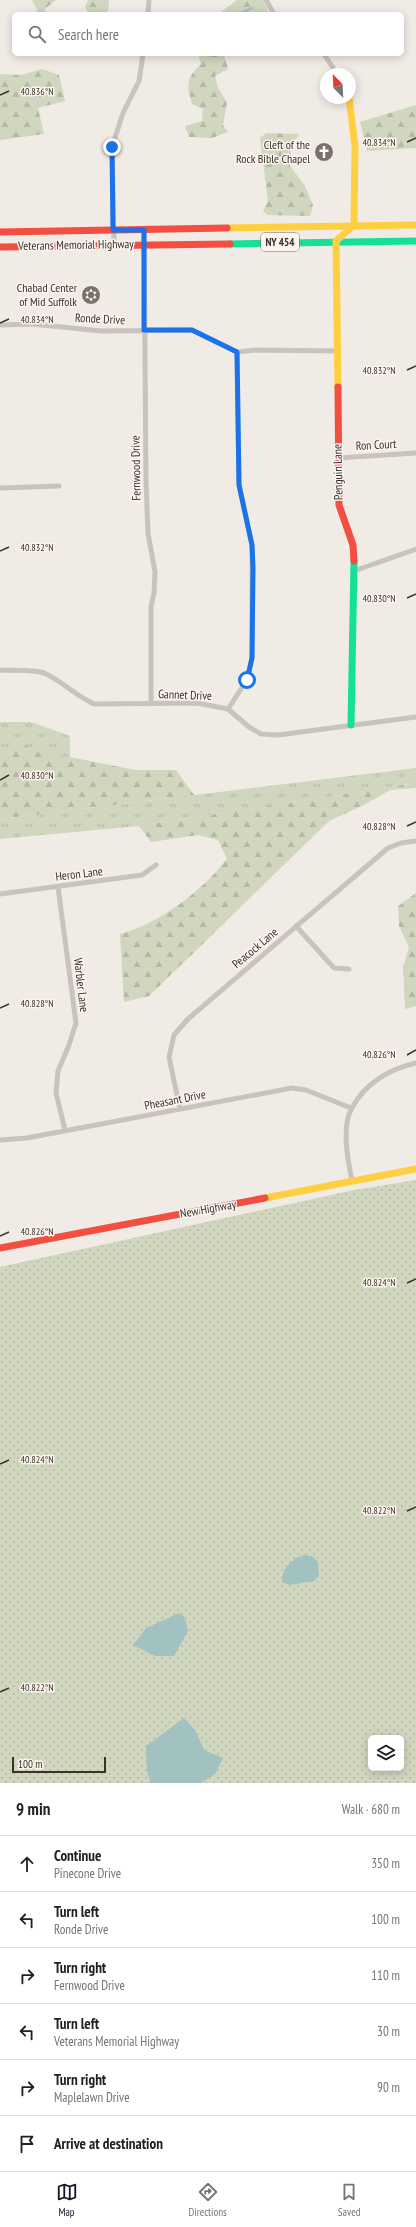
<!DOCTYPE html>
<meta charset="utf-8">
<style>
:root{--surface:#fff;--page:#f2f2f2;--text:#202124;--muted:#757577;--line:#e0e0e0;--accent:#111827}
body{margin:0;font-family:"PT Sans Narrow",sans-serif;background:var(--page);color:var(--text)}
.controls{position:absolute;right:12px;bottom:12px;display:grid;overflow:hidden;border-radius:6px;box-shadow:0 2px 10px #0003}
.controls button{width:36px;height:36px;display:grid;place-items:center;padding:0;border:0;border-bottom:1px solid var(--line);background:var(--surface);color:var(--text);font:20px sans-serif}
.compass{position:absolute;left:320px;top:68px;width:36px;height:36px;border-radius:50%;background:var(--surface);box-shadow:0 2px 10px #0003;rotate:336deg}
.scale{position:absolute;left:12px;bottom:10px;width:94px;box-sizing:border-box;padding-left:4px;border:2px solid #3b302b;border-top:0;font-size:11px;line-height:14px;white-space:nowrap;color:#3b302b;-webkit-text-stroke:3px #fbf5ee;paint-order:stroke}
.stop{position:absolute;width:12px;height:12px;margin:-9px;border:3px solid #1a73e8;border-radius:50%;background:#fff}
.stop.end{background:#1a73e8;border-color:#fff;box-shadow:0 1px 4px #0008}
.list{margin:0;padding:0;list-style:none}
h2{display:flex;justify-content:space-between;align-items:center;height:52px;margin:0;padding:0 16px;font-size:17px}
h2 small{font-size:13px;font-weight:400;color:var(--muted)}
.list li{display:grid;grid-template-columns:26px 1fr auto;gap:12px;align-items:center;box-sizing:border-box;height:56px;padding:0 16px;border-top:1px solid var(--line)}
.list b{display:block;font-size:15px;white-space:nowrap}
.list p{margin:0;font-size:13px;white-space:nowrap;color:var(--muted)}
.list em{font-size:13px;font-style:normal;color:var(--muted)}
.icon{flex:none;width:22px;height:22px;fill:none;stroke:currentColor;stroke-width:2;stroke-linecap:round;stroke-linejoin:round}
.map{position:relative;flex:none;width:416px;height:1783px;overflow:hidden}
.search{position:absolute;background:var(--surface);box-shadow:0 2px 10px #0003;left:12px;right:12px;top:12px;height:44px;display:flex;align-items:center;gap:10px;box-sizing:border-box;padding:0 14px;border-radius:6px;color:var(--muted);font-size:15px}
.sheet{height:388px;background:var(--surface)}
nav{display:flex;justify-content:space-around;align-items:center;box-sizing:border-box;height:56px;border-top:1px solid var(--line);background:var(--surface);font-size:11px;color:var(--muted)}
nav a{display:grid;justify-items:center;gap:2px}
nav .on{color:var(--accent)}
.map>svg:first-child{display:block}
.grass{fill:url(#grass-tufts)}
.forest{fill:url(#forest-firs)}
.park{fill:url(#park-dots);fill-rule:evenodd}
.water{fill:#a1c2c1}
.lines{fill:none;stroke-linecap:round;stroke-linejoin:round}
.stream{stroke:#a1c2c1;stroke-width:2}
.street{stroke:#c9c3be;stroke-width:5}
.fast{stroke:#16e098;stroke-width:7}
.slow{stroke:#ffcf43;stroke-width:7}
.jam{stroke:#f24e42;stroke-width:7}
.route{stroke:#1a73e8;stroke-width:5}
.ticks{fill:none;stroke:#3b302b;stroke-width:1.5}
.labels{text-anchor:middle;stroke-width:3;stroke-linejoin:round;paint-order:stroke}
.shield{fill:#fbf5ee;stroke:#756b66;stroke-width:1}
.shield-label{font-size:11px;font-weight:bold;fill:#3b302b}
.poi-label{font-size:12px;fill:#3b302b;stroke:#fbf5ee;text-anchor:end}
.street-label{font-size:12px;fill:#3b302b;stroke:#fbf5ee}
.ticks-label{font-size:10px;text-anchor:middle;fill:#3b302b;stroke:#fbf5ee;stroke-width:3;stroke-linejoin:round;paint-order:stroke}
</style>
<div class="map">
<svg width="416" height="1783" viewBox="0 0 416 1783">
<defs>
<pattern id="grass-tufts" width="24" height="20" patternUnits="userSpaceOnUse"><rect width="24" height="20" fill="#d1d6bf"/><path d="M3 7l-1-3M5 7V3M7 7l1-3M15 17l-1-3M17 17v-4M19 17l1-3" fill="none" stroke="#b4b8a4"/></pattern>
<pattern id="forest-firs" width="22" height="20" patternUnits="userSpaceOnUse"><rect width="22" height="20" fill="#d1d6bf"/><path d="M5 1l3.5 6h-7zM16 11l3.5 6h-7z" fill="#b4b8a4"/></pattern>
<pattern id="park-dots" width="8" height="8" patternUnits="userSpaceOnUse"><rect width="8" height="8" fill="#d1d6bf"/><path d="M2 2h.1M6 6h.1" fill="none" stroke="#b4b8a4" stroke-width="1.8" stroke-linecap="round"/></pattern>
</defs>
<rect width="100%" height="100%" fill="#f0ebe5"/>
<path class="grass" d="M0 722H31L70 736V757L45 756 26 745 0 755Z
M416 768V783L139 826 0 839V819Z"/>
<path class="forest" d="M32 0H56L46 8 44 14H39Z
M88 0H109L108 11 100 14H89L85 7Z
M237 0H263L269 13 218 14Z
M198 54H224L228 69 215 76 218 88 227 102 223 125 228 132 212 138 189 137 185 126 202 121 203 109 192 104C186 84 186 79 201 64Z
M42 69 59 75 65 101 38 108 44 134 0 140V74L22 75Z
M416 105V148L367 151 360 122Z
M266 133 300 134 292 143 290 166 305 186 313 205 310 216 267 215 263 211 268 201 260 138Z
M26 745 45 756 70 757 135 770H176L194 795 0 819V755Z
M416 783V788L390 790 366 804 329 821 149 996 124 1002 120 934C159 924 203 890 227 859L218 840 198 835 151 842 139 826Z
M416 893V1006L405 1009 403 968 409 947 399 926 398 906Z"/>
<path class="park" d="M416 1180V1783H0V1267L354 1190ZM371 1738H401V1768H371Z"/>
<path class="water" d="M304 1555 312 1556 318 1562 319 1576 314 1581 290 1585 282 1582C281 1570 292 1558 304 1555Z
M179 1613 185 1618 188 1631 174 1656H155L133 1645 146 1628Z
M184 1718 195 1730 204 1750 223 1758 215 1774 201 1783H151L147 1771 146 1746Z"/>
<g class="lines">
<path class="stream" d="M239 14 252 8"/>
<path class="street" d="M266 0 274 14
M148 14 149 0
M324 54 337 74
M144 230 146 481 148 533 155 572 154 593 151 607V704
M114 244 112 147 123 113 139 81 143 54
M0 325 32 324 101 331 192 330 237 352 255 350 339 351
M337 458 416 453
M0 488 59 486
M354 571 416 549
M0 670C13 671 31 669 44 673 62 681 76 696 94 704L197 703 228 709 249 727 261 734 278 735 416 717
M228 709 247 680 252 658V545L239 485 237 352
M58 887 76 1023 69 1045 58 1071 56 1093 65 1130
M0 894 142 875 156 865
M296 926 334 968 349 969
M180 1109 169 1057 174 1035 188 1019 388 848 401 843 416 841
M0 1140 27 1138 292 1088 306 1090 351 1108
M352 1181C348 1161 341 1126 352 1108 365 1083 390 1069 416 1063"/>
<path class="fast" d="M230 244 416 241
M351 725 354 561"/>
<path class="slow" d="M227 228 416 225
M338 387 336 241 354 225 355 146 349 98
M265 1198 416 1169"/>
<path class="jam" d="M0 232 227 228
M0 247 230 244
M338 387 339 505 353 545 354 561
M0 1248 265 1198"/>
</g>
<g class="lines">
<path class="route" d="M112 147 113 230H144V330H192L237 352 239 485 252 545 253 568 252 658 247 680"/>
</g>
<path class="ticks" d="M0 95 9 91M407 142 416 138M0 323 9 319M407 370 416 366M0 551 9 547M407 598 416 594M0 780 9 775M407 826 416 822M0 1008 9 1004M407 1055 416 1050M0 1236 9 1232M407 1283 416 1279M0 1464 9 1460M407 1511 416 1507M0 1692 9 1688"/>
<defs>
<g id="church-disc" transform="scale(1)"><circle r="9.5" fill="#7a716c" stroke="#fbf5ee"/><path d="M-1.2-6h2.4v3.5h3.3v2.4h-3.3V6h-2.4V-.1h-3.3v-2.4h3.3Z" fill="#fff"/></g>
<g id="synagogue-disc" transform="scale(1)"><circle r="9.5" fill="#7a716c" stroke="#fbf5ee"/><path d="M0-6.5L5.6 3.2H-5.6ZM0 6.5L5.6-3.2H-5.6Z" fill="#fff"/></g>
</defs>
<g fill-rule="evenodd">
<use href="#church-disc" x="324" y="152"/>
<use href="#synagogue-disc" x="91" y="295"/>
</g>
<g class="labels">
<rect class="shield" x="261" y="233" width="38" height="18" rx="3"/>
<g class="shield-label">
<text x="280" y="246">NY 454</text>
</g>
<g class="poi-label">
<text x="310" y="149">Cleft of the<tspan x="310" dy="14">Rock Bible Chapel</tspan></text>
<text x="77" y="292">Chabad Center<tspan x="77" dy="14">of Mid Suffolk</tspan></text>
</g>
<g class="street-label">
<text transform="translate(76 245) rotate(-1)" y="4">Veterans Memorial Highway</text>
<text transform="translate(100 319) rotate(3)" y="4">Ronde Drive</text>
<text transform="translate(376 445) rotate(-3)" y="4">Ron Court</text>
<text transform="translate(136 468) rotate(-91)" y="4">Fernwood Drive</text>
<text transform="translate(338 472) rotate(-91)" y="4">Penguin Lane</text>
<text transform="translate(185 695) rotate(2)" y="4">Gannet Drive</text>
<text transform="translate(79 874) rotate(-7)" y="4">Heron Lane</text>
<text transform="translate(255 948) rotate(-40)" y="4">Peacock Lane</text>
<text transform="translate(81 985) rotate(83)" y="4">Warbler Lane</text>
<text transform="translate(175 1100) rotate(-11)" y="4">Pheasant Drive</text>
<text transform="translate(208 1209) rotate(-10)" y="4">New Highway</text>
</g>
</g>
<g class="ticks-label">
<text x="37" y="95">40.836°N</text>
<text x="379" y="146">40.834°N</text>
<text x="37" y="323">40.834°N</text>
<text x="379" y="374">40.832°N</text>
<text x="37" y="551">40.832°N</text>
<text x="379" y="602">40.830°N</text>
<text x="37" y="779">40.830°N</text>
<text x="379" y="830">40.828°N</text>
<text x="37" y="1007">40.828°N</text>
<text x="379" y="1058">40.826°N</text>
<text x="37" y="1235">40.826°N</text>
<text x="379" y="1286">40.824°N</text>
<text x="37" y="1463">40.824°N</text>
<text x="379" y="1514">40.822°N</text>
<text x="37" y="1691">40.822°N</text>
</g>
</svg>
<div class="controls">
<button><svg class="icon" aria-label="layers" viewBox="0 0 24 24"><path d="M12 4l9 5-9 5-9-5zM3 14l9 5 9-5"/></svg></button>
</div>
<svg class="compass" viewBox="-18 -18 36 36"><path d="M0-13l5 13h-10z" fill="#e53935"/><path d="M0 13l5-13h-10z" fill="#757577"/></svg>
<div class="scale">100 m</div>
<div class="stop" style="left:247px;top:680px"></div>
<div class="stop end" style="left:112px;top:147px"></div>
<div class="search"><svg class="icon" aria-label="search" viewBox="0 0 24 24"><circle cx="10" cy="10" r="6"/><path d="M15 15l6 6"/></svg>Search here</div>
</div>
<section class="sheet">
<h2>9 min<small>Walk · 680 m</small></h2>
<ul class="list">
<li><svg class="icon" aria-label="ahead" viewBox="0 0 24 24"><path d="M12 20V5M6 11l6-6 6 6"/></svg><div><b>Continue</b><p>Pinecone Drive</p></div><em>350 m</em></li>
<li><svg class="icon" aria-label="left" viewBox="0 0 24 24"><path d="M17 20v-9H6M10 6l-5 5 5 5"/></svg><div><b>Turn left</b><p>Ronde Drive</p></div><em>100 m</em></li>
<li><svg class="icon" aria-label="right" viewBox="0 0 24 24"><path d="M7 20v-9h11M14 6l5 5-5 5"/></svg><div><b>Turn right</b><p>Fernwood Drive</p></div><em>110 m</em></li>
<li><svg class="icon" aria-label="left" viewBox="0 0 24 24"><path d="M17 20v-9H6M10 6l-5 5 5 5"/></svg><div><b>Turn left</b><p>Veterans Memorial Highway</p></div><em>30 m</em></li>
<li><svg class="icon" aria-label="right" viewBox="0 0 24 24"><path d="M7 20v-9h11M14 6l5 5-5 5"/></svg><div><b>Turn right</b><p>Maplelawn Drive</p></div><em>90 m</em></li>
<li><svg class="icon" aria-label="arrive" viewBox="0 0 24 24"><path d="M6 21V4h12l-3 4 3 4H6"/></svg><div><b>Arrive at destination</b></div></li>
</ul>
</section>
<nav>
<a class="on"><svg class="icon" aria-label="map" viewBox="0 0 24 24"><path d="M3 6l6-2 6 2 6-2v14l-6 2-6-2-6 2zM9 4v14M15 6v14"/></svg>Map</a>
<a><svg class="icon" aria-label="directions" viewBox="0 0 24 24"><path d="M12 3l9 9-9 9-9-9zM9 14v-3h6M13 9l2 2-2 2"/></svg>Directions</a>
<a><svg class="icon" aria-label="saved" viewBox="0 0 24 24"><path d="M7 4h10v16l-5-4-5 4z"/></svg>Saved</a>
</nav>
